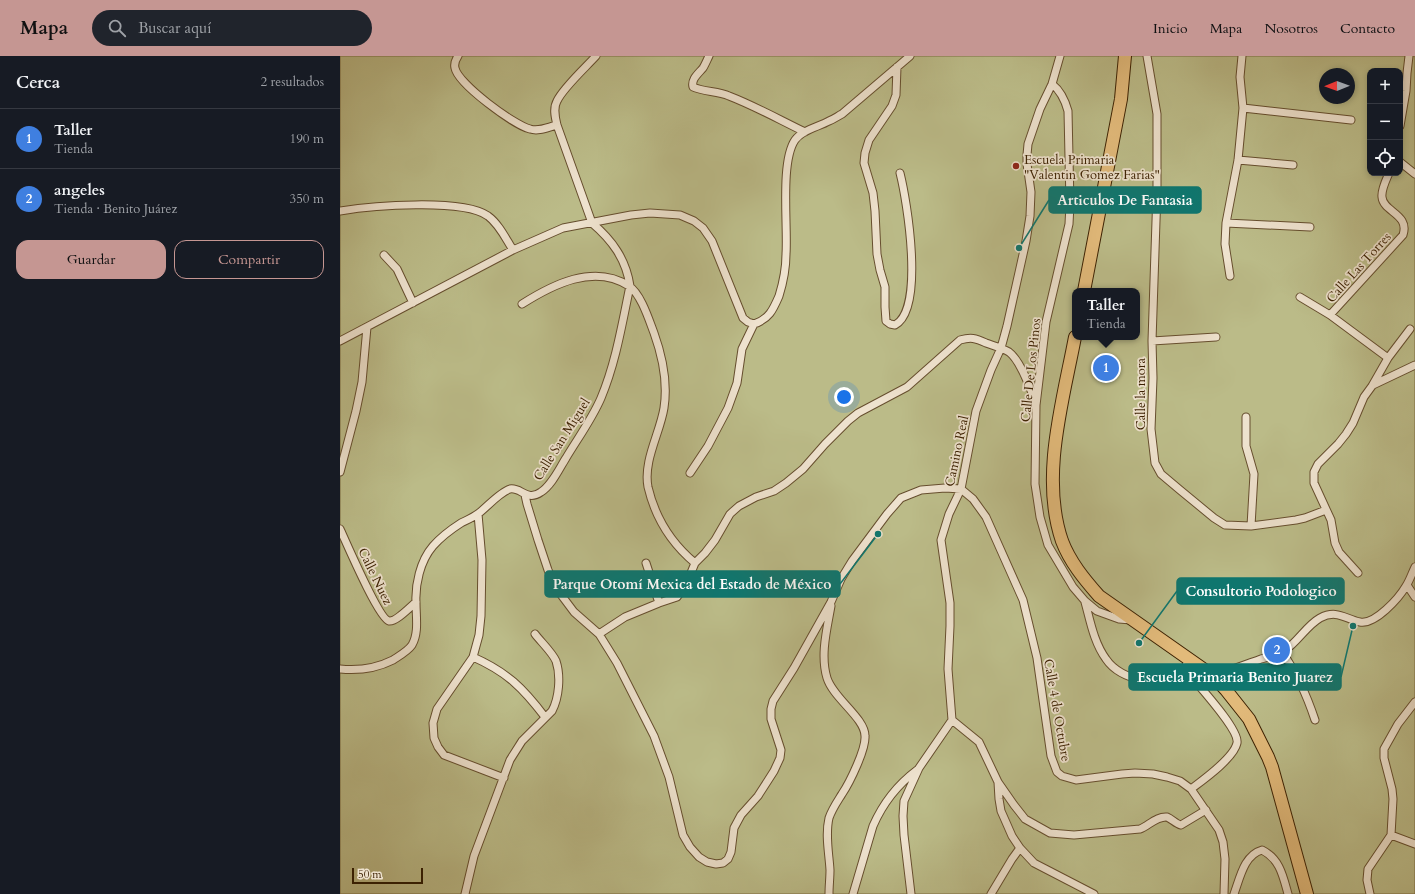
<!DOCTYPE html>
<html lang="es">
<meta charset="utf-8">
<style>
:root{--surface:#171b24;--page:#20242c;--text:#f1f3f6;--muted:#9ea1a6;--line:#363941;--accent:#c59692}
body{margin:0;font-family:Cardo,serif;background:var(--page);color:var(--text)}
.controls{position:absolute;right:12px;top:12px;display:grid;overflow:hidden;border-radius:8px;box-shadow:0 2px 6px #0003}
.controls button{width:36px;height:36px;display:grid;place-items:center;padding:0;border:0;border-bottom:1px solid var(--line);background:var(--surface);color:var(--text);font:20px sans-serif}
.compass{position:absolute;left:979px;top:12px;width:36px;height:36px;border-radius:50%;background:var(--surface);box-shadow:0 2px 6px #0003;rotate:269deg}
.scale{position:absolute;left:12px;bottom:10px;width:71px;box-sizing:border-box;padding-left:4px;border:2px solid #3c2102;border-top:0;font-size:11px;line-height:14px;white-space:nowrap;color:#3c2102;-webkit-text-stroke:3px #eee2ce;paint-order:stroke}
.you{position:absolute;left:504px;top:341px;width:14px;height:14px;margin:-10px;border:3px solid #fff;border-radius:50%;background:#1a73e8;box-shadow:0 0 0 6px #1a73e833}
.badge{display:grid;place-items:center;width:26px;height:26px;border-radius:50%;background:var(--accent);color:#fff;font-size:13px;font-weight:700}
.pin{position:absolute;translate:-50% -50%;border:2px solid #fff;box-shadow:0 1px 4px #0006}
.popup{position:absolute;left:732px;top:232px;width:68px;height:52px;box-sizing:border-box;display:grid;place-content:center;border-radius:8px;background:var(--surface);filter:drop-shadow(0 1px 3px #0005);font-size:13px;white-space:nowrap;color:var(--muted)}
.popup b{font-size:15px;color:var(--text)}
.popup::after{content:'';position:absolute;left:50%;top:100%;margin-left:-8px;border:8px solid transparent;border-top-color:var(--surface)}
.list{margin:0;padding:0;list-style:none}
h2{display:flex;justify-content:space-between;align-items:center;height:52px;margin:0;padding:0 16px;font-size:17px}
h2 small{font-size:13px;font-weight:400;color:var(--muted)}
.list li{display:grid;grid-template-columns:26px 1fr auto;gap:12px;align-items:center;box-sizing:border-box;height:60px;padding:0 16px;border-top:1px solid var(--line)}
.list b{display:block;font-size:15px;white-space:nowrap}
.list p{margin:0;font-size:13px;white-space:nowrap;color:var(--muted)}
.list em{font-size:13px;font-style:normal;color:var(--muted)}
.actions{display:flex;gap:8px;padding:12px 16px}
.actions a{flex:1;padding:9px 0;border:1px solid var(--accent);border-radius:12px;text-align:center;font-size:14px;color:var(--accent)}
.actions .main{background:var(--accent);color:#111}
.icon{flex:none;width:22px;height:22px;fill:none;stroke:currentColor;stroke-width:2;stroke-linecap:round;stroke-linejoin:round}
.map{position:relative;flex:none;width:1075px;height:838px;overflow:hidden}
header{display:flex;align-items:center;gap:24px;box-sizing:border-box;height:56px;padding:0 20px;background:var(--accent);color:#111}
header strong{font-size:19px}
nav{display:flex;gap:22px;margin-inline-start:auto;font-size:14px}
.search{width:280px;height:36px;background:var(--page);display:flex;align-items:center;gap:10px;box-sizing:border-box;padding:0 14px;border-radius:22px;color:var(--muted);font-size:15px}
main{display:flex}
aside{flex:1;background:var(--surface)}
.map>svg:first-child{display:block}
.green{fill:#bb8;stroke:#7c6e45;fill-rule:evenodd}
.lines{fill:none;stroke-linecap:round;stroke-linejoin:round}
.street-casing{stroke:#664e2e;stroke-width:9}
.primary-casing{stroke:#3c2102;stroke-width:14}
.street{stroke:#eee2ce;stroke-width:7}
.primary{stroke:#e2ba7a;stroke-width:12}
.poi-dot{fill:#8f2418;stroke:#eee2ce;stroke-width:1.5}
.labels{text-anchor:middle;stroke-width:3.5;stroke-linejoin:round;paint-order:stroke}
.poi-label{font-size:13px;fill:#3c2102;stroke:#eee2ce;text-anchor:start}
.street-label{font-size:13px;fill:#3c2102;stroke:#eee2ce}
.leader{fill:none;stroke:#0f766e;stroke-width:1.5}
.callout-dot{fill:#0f766e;stroke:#eee2ce;stroke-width:1.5}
.callout{fill:#0f766e;stroke:#0f766e;stroke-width:1.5}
.callout-label{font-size:14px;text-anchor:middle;font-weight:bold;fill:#fff}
</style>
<header>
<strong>Mapa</strong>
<div class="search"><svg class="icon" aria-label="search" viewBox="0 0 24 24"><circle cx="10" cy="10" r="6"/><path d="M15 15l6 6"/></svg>Buscar aquí</div>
<nav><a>Inicio</a><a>Mapa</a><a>Nosotros</a><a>Contacto</a></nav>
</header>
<main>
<aside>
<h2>Cerca<small>2 resultados</small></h2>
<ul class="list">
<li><span class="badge" style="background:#3f7fe0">1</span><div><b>Taller</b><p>Tienda</p></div><em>190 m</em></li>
<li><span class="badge" style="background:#3f7fe0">2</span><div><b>angeles</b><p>Tienda · Benito Juárez</p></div><em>350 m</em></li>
</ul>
<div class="actions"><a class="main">Guardar</a><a>Compartir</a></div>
</aside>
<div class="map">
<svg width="1075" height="838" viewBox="0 0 1075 838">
<rect width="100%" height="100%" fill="#e5d3b3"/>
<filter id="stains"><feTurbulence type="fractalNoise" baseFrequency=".005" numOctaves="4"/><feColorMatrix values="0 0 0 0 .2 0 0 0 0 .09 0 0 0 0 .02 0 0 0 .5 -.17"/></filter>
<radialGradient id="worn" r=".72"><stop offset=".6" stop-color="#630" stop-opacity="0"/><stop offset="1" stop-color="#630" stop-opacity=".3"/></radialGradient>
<path class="green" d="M0 0H1075V838H0ZM1030 15H1060V117H1030ZM985 18H1009V42H985ZM735 235H797V281H735Z"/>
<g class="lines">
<g class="street-casing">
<path id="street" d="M118 0C116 3 114 8 115 12 118 28 174 69 190 73 199 76 208 71 217 69
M369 0C367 4 365 9 363 12 358 18 351 23 353 31 364 36 378 35 389 40 415 50 440 64 465 76
M807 0 817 58V135L812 285 813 322 811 373 815 407 821 418 840 434 874 462 885 469 911 470 956 464 965 462 986 454
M557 11 556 39 552 50 529 84 525 97 524 107 533 137 535 155 537 198 540 214 545 231V251L546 265 550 268 555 269C585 253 567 145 560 117
M712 28C721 35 725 44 728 55L730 148 729 168 706 266 696 349 695 428 700 461 708 489 733 531 745 545 757 555 779 563 791 564
M903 52 1011 64
M1060 70 1066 35 1067 17 1069 0
M898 104 953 109
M1060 106 1075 118
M0 155C31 150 122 142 148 160 159 168 166 183 173 194
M886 167 970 171
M44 199 57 213 73 247
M890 220 885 188 886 167 898 104 903 52 900 21 902 0
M960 241 990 259 1048 302
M182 248C212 229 254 207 289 230 301 238 309 264 314 277 323 302 328 326 324 352 320 377 303 405 308 431 315 461 331 487 355 507
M990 259 1063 179C1070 158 1043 156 1042 141 1041 134 1046 124 1049 117
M414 268C429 263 433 254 439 240 443 227 446 212 446 198 448 170 440 106 455 84 462 74 478 71 489 65 494 63 498 60 502 58L570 0
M0 285 173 194 223 172 291 159 310 157 340 159 354 165 363 172 372 185 403 262 408 266 414 268
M812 285 876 281
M1033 329 1075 309
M906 361V390L914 418 911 470
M0 416 16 355 22 326 27 271
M350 417 368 390 388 352 397 327 402 293 414 268
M185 439 187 448 198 484 208 514 216 532 234 556 259 578 277 607 314 680 329 721 343 779 350 791 359 801 367 806 376 808 383 807 388 803 391 796 394 772 401 759 418 740 434 715 440 702 441 694 431 663V653L433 645 454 612 491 546 501 523 512 505 547 458 561 442 581 434 605 432 621 433 633 443 646 461 683 544 697 602 711 700 717 716 722 720 736 724 782 718 795 717 813 718 827 721 840 725 851 733 879 774 883 786 885 803 884 838
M138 458 142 504 141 560 139 579 133 601 97 653 93 667 94 682 98 691 104 699 164 722
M0 473C6 486 39 563 49 565 56 566 70 551 76 546
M306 507 319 547
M1018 517 999 496 995 487 991 464 974 427V416L978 408 998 388 1006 378 1013 367 1024 341 1032 330 1048 302 1070 273
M1067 529 1075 541
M745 546C750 564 754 587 766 603 774 615 790 622 805 625 814 627 838 619 844 612 846 610 848 606 849 604
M259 578 285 561 319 547 337 541 346 529 355 507 365 497 375 484 390 458 399 450 416 441 434 435 446 427 463 413 485 388 508 365 518 357 567 331 620 284C631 281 635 282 646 287 654 290 662 292 669 296 681 305 691 334 696 348
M942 596C957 617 967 640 975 664
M133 601C167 616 183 632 205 661
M844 612C854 625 900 673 897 687 894 702 863 724 851 733
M0 613C19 615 35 613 53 604 59 600 68 595 72 589 79 577 76 561 76 547 75 529 80 505 93 490 101 481 110 474 121 467 127 464 134 461 139 457 148 450 160 436 170 433 181 431 187 446 201 436 212 429 219 413 226 402 238 382 252 363 261 342 276 306 282 268 290 230 286 203 272 184 252 167L217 69C215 61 213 52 217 45 223 32 246 11 256 0
M873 620C889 614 905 609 921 603 929 601 938 599 944 595 958 586 966 570 980 562 997 553 1005 563 1020 566 1035 569 1059 542 1066 530 1070 524 1072 517 1075 511
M612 664 639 686 658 726 659 743 661 755 665 764 672 780 680 792 694 807 754 838
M658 726 674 749 685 763 710 777 734 779 800 773C808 770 817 760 827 761 832 763 836 768 841 769L866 754
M1051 779 1075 788
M125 838 134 800 170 704 182 685 212 655C219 642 221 620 216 605 212 596 201 586 195 578
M489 838C489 830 490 822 490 814 489 797 485 779 489 762 492 753 497 746 502 738 510 726 526 693 525 680 525 662 493 642 487 622 480 599 487 573 491 550
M513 838 533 770C543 747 557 729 577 714
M571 838 564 779 563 760 564 745 579 712 612 664 608 613 610 570V547L601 484 609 458 621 433 636 355 651 314 661 292 667 270 686 185 690 160 691 136 687 108V99L688 88 700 53 712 28 720 0
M651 838 672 803 680 792
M894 838C900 822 904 799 922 794 940 803 943 820 948 838
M1030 838 1027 824 1028 813 1051 779 1053 743 1052 733 1044 702V693L1058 668 1075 646"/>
</g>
<g class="primary-casing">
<path id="primary" d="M744 235 781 43 785 0
M735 281C723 345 700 421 722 485 730 506 744 523 759 540L873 620 886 634 909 663 928 701 932 711 967 838"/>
</g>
<use href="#street" class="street"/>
<use href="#primary" class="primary"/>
</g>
<circle class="poi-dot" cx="676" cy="110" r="4"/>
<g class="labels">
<g class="poi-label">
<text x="684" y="108">Escuela Primaria<tspan x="684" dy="15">"Valentin Gomez Farias"</tspan></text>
</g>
<g class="street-label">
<text transform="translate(1018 211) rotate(-48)" y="5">Calle Las Torres</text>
<text transform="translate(690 314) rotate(-84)" y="5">Calle De Los Pinos</text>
<text transform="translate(800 338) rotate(-90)" y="5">Calle la mora</text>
<text transform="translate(221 383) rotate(-58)" y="5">Calle San Miguel</text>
<text transform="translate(616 395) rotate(-78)" y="5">Camino Real</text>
<text transform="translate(36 520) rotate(64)" y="5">Calle Nuez</text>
<text transform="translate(718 654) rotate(80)" y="5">Calle 4 de Octubre</text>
</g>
</g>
<path class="leader" d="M679 192L709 144M538 478L500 528M799 587L837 535M1013 570L1001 621"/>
<g class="callout-dot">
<circle cx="679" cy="192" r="4"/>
<circle cx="538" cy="478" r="4"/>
<circle cx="799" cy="587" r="4"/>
<circle cx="1013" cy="570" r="4"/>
</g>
<g class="callout">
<rect x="709" y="131" width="152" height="26" rx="4"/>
<rect x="205" y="515" width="295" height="26" rx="4"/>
<rect x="837" y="522" width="167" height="26" rx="4"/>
<rect x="789" y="608" width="212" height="26" rx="4"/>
</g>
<g class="callout-label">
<text x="785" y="149">Articulos De Fantasia</text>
<text x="352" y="533">Parque Otomí Mexica del Estado de México</text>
<text x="921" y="540">Consultorio Podologico</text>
<text x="895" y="626">Escuela Primaria Benito Juarez</text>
</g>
<rect width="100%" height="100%" filter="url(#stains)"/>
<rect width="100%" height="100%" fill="url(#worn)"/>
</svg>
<div class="controls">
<button>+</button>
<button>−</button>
<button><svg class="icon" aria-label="locate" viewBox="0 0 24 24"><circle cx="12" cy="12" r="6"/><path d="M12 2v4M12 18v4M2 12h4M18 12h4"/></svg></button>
</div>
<svg class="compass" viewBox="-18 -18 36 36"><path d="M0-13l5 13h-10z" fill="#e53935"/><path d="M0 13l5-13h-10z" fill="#9ea1a6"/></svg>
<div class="scale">50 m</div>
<div class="you"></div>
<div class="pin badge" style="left:766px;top:312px;background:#3f7fe0">1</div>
<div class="popup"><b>Taller</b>Tienda</div>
<div class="pin badge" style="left:937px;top:594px;background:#3f7fe0">2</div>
</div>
</main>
